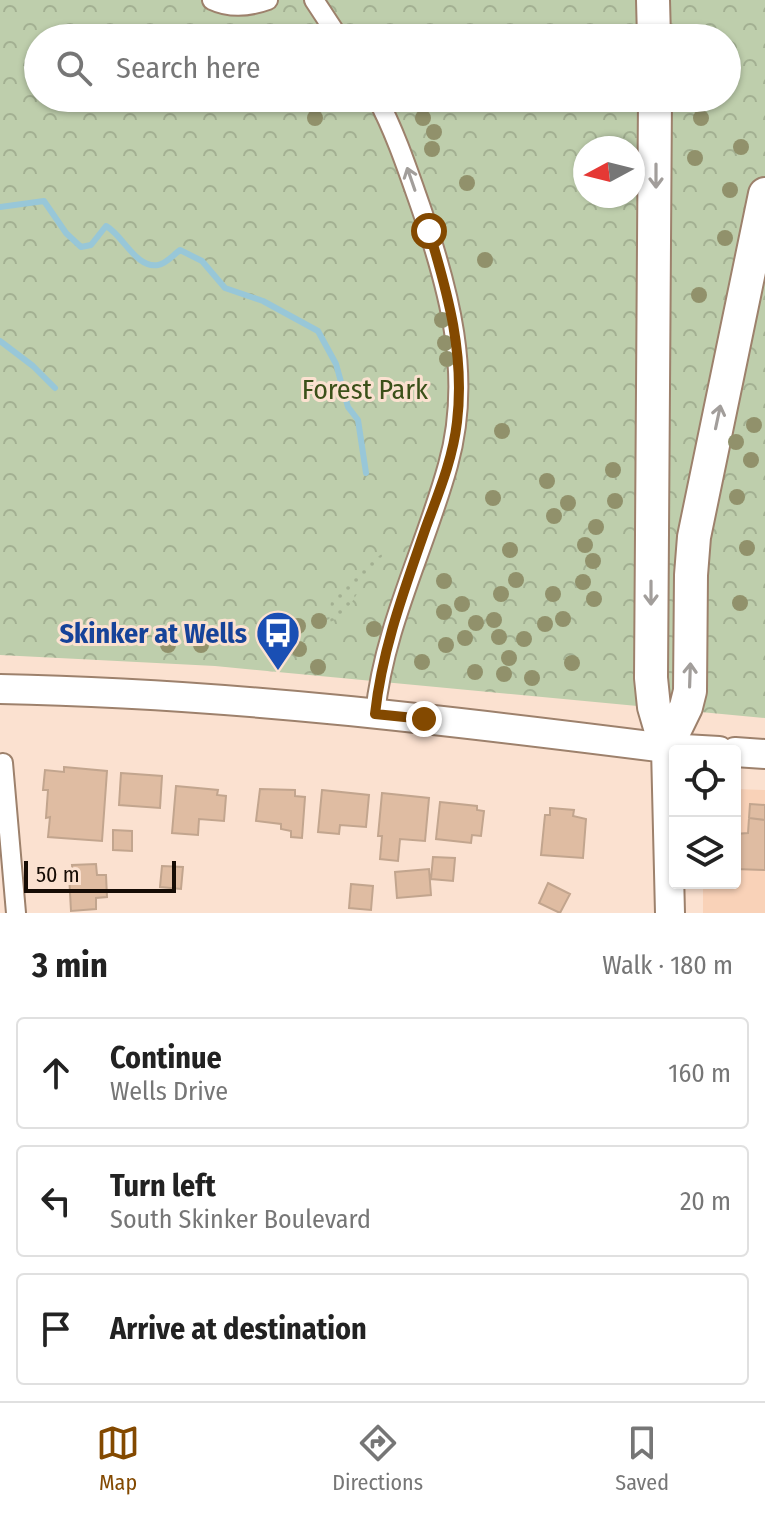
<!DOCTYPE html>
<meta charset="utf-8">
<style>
:root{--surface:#fff;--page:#f6f6f6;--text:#222;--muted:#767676;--line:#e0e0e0;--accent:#834900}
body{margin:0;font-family:"Fira Sans Condensed",sans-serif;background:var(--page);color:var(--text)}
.controls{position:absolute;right:24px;bottom:24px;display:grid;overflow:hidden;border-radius:8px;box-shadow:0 2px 6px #0004}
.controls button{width:72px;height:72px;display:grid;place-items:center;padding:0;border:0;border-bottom:2px solid var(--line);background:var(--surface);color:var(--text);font:40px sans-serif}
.compass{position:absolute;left:573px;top:136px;width:72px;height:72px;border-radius:50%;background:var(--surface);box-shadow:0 2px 6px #0004;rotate:263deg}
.scale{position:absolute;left:24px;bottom:20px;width:152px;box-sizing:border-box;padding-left:8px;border:4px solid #160c05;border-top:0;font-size:22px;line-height:28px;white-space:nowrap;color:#160c05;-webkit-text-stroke:6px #fbe1d0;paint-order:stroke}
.stop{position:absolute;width:24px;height:24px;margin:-18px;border:6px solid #834900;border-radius:50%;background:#fff}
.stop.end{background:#834900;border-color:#fff;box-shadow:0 2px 8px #0008}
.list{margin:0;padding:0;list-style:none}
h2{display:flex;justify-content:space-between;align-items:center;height:104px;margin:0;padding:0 32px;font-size:34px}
h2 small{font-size:26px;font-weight:400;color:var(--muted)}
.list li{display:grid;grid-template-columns:52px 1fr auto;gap:24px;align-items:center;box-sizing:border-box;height:112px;margin:0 16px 16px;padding:0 16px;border:2px solid var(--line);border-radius:8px}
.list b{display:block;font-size:30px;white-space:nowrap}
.list p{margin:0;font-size:26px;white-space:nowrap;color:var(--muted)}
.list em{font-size:26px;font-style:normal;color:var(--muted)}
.icon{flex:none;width:44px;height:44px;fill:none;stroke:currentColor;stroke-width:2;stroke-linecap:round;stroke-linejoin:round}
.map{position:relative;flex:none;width:765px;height:913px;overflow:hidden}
.search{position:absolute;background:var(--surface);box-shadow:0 2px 6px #0004;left:24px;right:24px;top:24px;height:88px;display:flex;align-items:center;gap:20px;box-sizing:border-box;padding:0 28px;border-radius:44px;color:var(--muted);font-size:30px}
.sheet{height:488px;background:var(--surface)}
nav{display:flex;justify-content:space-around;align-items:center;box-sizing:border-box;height:112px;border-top:2px solid var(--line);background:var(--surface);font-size:22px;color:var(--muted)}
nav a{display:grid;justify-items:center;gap:4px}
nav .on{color:var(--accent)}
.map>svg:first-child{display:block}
.built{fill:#f9d2b8}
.park{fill:url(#park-crowns);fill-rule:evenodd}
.garden{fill:url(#garden-dots)}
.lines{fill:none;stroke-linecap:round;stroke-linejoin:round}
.stream{stroke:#98c7d8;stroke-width:6}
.building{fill:#dfbca2;stroke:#c2a58e;stroke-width:2}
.minor-casing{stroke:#9d816c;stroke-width:22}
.primary-casing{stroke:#9d816c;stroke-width:32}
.motorway-casing{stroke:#9d816c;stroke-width:36}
.minor{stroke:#fff;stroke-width:18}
.primary{stroke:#fff;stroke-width:28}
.motorway{stroke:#fff;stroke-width:32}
.tree{fill:#91916b}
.oneway{stroke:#a29e9b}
.route{stroke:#834900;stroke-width:10}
.labels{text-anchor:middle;stroke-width:6;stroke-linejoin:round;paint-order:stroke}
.park-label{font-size:28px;fill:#3b5019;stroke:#fbe1d0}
.transit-label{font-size:28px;font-weight:bold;fill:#164399;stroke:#fbe1d0;text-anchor:end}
</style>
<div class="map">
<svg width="765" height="913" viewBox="0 0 765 913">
<defs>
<pattern id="park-crowns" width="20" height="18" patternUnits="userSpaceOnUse" patternTransform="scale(2)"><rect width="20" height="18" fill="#beceac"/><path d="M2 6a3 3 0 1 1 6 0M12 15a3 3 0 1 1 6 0" fill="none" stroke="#a3b092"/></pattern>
<pattern id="garden-dots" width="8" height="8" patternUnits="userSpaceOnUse" patternTransform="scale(2)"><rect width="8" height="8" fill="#beceac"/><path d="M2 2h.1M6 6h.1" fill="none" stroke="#a3b092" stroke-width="1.8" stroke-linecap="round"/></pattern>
</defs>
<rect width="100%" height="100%" fill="#fbe1d0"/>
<path class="built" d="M735 789 765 790V913H703V883H735Z"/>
<path class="park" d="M0 0H765V718L215 666 0 655ZM38 38H727V98H38ZM585 148H633V196H585Z"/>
<path class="garden" d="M386 551C380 561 377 562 372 569 357 590 353 610 329 623L331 599 366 565Z"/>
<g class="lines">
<path class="stream" d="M0 207 44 201 66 233 81 247 91 245 106 226C123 235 136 269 158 265 166 264 173 255 180 250L202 261 225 288 263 301 318 331 336 364 348 407 358 420 366 473
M0 341 33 366 55 388"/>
</g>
<path class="building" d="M64 767 107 771 102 841 48 837 50 817 46 818 48 790H43L45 770 64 772Z
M121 773 162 776 160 808 119 805Z
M176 786 218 790 217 795 226 796 224 821 199 819 198 835 172 833Z
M260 789 295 790V796L305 797 302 838 291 837V831L281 829V824L256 821Z
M322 790 369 795 366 827 340 825 339 834 318 832Z
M382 793 429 798 425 841 400 839 398 861 380 859 382 836H378Z
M440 802 477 806V810L484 811 481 836 472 835 471 843 436 839Z
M750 804 765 805V820L749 818Z
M550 808 574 810 573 816 586 819 583 858 541 855 545 815H550Z
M749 818 765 820V870L735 869V834L748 833Z
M113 830 132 831V851L113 850Z
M433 857 455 858 453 881 431 879Z
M96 864 97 875H106L107 897 96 898V909L71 911 69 874H73L72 865Z
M162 866 183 867 181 889 160 887Z
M429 869 431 895 397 898 395 872Z
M548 883 570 894 560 913 539 903Z
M351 884 373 886 371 910 349 908Z"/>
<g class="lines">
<g class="minor-casing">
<path id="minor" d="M212 0C231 9 249 7 268 0
M314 0 339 38
M375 714C384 626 425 549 448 465 473 376 449 289 420 205 407 168 395 132 377 98
M3 763 16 913"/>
</g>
<g class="primary-casing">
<path id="primary" d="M0 689C223 693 445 720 666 748L719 751
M666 748 670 913
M735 752 765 754"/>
</g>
<g class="motorway-casing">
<path id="motorway" d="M653 0 654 38
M655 98 651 678 654 707 666 748
M666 748 686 707 690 691 691 575 694 537 765 194"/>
</g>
<use href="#minor" class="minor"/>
<use href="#primary" class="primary"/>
<use href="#motorway" class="motorway"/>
</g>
<g class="tree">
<circle cx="315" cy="118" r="8"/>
<circle cx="423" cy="118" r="8"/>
<circle cx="701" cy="118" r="8"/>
<circle cx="434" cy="132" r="8"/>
<circle cx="741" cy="147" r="8"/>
<circle cx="432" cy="149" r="8"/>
<circle cx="695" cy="158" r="8"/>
<circle cx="467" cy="183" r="8"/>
<circle cx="730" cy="190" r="8"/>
<circle cx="725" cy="238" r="8"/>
<circle cx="485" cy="260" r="8"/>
<circle cx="699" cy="295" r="8"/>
<circle cx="442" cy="320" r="8"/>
<circle cx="445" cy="343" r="8"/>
<circle cx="447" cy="359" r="8"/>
<circle cx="754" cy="425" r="8"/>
<circle cx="502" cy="431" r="8"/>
<circle cx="736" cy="442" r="8"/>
<circle cx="751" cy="460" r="8"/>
<circle cx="613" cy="470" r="8"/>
<circle cx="547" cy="481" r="8"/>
<circle cx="737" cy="497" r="8"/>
<circle cx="493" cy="498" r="8"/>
<circle cx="615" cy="501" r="8"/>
<circle cx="568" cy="503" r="8"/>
<circle cx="554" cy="516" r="8"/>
<circle cx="596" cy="527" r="8"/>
<circle cx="585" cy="545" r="8"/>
<circle cx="747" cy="548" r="8"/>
<circle cx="510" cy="550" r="8"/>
<circle cx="593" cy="561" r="8"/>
<circle cx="516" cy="580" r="8"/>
<circle cx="444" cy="581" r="8"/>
<circle cx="583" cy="582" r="8"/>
<circle cx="501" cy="594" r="8"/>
<circle cx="553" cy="594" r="8"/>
<circle cx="594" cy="599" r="8"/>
<circle cx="740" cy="603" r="8"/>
<circle cx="462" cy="604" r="8"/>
<circle cx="444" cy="612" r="8"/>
<circle cx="563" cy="619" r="8"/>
<circle cx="494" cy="620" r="8"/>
<circle cx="319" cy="621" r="8"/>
<circle cx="476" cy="623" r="8"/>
<circle cx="545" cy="624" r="8"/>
<circle cx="298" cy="626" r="8"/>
<circle cx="374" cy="629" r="8"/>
<circle cx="499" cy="637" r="8"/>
<circle cx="465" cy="638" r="8"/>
<circle cx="524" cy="639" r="8"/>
<circle cx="168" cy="645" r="8"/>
<circle cx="201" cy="645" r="8"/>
<circle cx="446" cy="645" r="8"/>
<circle cx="299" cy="649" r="8"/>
<circle cx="509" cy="658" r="8"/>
<circle cx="422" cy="662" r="8"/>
<circle cx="572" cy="663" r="8"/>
<circle cx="318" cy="667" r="8"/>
<circle cx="475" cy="672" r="8"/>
<circle cx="504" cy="674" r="8"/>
<circle cx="532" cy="678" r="8"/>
</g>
<defs><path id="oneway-shaft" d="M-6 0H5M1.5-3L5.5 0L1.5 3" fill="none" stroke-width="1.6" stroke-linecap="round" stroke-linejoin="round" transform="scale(2)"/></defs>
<g class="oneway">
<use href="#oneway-shaft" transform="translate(656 176) rotate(90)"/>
<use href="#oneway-shaft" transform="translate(411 179) rotate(-109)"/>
<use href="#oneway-shaft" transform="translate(718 417) rotate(-78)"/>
<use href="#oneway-shaft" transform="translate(651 593) rotate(90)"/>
<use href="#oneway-shaft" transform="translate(690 675) rotate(-88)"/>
</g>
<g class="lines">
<path class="route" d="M424 719 375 714C382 649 405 588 426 527 439 492 453 458 457 422 465 355 448 294 429 231"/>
</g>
<defs>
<g id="bus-pin" transform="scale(2.3)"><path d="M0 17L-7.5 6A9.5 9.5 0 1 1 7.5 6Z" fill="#1a4fb4" stroke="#fbe1d0"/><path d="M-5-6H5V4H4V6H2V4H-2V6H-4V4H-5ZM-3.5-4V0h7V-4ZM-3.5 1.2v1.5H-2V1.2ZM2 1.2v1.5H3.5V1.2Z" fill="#fff"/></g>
</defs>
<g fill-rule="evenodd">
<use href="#bus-pin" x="278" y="633"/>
</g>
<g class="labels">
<g class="park-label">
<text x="365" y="399">Forest Park</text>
</g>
<g class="transit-label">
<text x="247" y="643">Skinker at Wells</text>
</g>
</g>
</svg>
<div class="controls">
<button><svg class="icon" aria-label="locate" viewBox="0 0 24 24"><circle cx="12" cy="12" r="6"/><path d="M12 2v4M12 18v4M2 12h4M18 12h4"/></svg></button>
<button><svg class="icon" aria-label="layers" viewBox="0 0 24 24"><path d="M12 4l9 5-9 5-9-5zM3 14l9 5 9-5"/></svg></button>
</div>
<svg class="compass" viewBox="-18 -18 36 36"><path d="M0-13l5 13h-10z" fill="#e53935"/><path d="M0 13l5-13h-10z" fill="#767676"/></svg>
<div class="scale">50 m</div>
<div class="stop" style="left:429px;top:231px"></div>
<div class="stop end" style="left:424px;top:719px"></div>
<div class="search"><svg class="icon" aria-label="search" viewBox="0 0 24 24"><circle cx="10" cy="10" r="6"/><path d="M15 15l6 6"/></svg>Search here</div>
</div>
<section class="sheet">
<h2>3 min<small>Walk · 180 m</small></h2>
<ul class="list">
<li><svg class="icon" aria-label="ahead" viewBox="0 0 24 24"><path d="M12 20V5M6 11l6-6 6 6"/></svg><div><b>Continue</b><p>Wells Drive</p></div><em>160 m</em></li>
<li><svg class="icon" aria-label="left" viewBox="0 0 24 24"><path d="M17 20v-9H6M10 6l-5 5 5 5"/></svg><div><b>Turn left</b><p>South Skinker Boulevard</p></div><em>20 m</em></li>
<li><svg class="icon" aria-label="arrive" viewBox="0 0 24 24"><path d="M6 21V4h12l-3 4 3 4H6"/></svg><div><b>Arrive at destination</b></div></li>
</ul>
</section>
<nav>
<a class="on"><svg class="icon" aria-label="map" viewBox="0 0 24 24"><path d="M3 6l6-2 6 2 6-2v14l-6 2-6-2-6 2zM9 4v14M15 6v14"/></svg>Map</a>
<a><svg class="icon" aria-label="directions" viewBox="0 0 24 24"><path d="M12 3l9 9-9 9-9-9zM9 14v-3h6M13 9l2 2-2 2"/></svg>Directions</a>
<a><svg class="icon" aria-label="saved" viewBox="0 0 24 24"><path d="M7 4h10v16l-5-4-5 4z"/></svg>Saved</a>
</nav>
